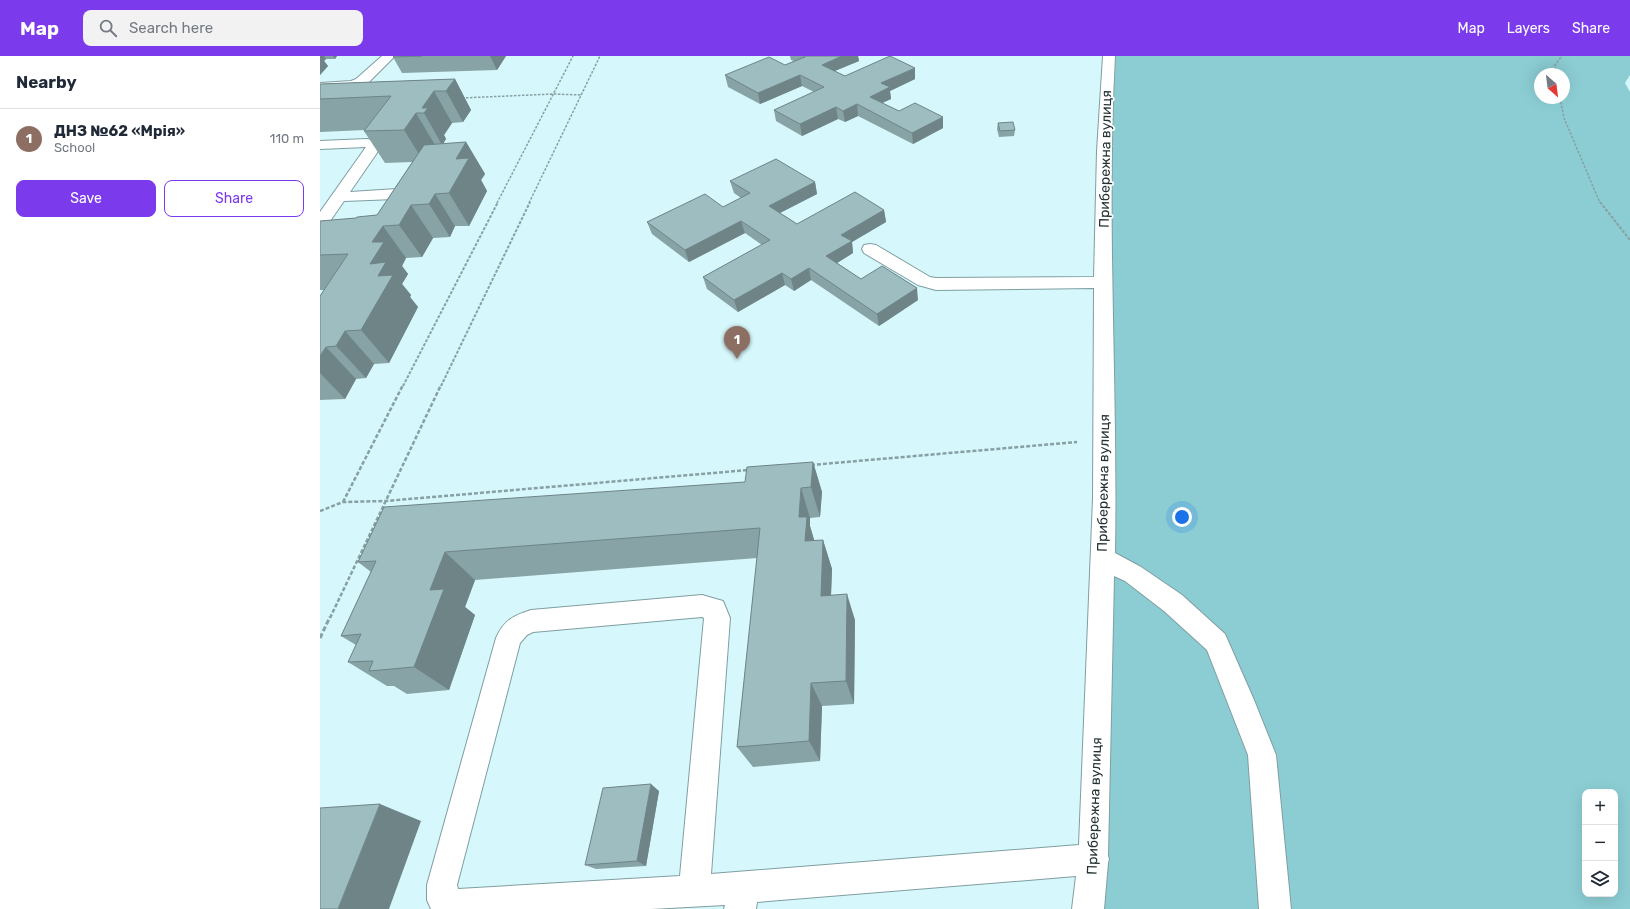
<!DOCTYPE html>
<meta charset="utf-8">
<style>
:root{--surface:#fff;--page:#f2f2f3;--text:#1f2937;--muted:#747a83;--line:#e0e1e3;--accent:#7c3aed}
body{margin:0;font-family:Rubik,sans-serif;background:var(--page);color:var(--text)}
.controls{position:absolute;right:12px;bottom:12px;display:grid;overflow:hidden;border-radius:8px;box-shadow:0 4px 16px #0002}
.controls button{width:36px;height:36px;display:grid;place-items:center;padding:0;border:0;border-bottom:1px solid var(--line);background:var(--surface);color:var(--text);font:20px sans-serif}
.compass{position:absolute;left:1214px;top:12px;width:36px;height:36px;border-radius:50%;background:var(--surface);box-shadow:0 4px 16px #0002;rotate:152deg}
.you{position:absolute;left:862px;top:461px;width:14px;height:14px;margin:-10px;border:3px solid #fff;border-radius:50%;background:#1a73e8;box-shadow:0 0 0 6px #1a73e833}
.badge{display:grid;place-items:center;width:26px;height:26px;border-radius:50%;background:var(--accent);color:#fff;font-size:13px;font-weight:700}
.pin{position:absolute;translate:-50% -33px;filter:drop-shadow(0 1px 2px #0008)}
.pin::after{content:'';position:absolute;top:21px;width:14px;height:12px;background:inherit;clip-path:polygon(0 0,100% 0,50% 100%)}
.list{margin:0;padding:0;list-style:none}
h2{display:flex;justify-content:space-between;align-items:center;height:52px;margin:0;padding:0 16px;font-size:17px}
h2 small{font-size:13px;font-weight:400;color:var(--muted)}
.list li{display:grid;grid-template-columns:26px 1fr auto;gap:12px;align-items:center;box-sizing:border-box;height:60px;padding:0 16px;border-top:1px solid var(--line)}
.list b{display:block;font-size:15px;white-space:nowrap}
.list p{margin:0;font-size:13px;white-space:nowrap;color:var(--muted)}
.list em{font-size:13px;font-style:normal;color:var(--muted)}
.actions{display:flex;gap:8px;padding:12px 16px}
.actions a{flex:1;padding:9px 0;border:1px solid var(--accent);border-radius:8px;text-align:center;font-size:14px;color:var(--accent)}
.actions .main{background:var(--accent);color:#fff}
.icon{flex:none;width:22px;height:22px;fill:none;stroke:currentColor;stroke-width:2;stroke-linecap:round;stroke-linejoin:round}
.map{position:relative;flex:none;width:1310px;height:853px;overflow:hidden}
header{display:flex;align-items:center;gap:24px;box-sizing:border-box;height:56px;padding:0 20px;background:var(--accent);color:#fff}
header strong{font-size:19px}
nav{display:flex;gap:22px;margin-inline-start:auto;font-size:14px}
.search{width:280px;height:36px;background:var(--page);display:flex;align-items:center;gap:10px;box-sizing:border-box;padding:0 14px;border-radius:8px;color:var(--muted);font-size:15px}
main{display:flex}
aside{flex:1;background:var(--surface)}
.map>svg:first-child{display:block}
.green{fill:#8ccdd4;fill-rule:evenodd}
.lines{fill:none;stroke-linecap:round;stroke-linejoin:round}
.minor-casing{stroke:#7f9ea2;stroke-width:2}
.path-far3{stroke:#87a0a3;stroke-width:1.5;stroke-dasharray:2.5 1.5;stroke-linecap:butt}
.path-far2{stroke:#87a0a3;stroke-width:2;stroke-dasharray:3 1.5;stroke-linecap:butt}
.path-far1{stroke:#87a0a3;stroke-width:2.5;stroke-dasharray:4 2;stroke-linecap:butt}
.path{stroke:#87a0a3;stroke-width:3;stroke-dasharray:5 2.5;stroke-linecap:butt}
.minor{fill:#fff;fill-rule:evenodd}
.wall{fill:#87a3a6}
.shaded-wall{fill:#6e8487}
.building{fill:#9dbdc1;stroke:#6e8487}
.labels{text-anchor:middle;stroke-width:3.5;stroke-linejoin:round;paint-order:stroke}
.street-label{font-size:14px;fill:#253234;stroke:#fff}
</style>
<header>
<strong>Map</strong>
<div class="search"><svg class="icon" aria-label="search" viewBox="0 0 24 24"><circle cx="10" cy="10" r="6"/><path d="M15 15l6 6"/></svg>Search here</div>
<nav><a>Map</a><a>Layers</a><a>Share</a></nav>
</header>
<main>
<aside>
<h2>Nearby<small></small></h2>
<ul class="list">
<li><span class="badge" style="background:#8d6e63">1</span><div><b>ДНЗ №62 «Мрія»</b><p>School</p></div><em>110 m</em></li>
</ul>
<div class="actions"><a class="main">Save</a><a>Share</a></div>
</aside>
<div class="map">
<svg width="1310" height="853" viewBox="0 0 1310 853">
<rect width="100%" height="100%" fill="#d6f7fb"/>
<path class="green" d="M789 0H1310V19L1305 27 1310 36V853H768ZM1220 18H1244V42H1220ZM1265 736H1295V838H1265Z"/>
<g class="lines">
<g class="minor-casing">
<path id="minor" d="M62 0H75L46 29 32 33 0 35V27L31 25 36 23Z
M783 0H795C786 166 798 331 795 497L821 511 862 539 905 578 934 644 956 699 971 853H939L928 699 887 594 844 555 805 525 794 520 788 800 789 803 788 807 784 853H752L756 820 437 846 436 853H404L405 849 331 853H111L107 844V829L176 582C184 564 193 560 211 554L382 539 403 545 410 562 391 818 759 789 773 442 774 232 616 234 598 229 544 197 542 193 544 189 550 188 556 189 610 221 616 222 774 221 777 95ZM382 561 384 562 360 820 138 833 137 829 200 587 207 579 213 576Z
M47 83 59 85 61 91 30 136 77 133 89 136 91 143 81 159 75 161 69 159 67 156 75 143 24 145 6 171 0 173V156L46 91 0 93V85Z"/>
</g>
<path class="path-far3" d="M1236 18 1235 9 1242 0
M142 42 233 38 262 39
M1240 42 1244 62 1280 147
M177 147 253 0
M209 147 280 0"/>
<path class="path-far2" d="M1280 146 1310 184
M83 330 178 146
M121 330 210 146"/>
<path class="path-far1" d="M491 409 757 386
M23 446 83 329
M0 455 23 446 66 445 428 414
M10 562 121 329"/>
<path class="path" d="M0 582 10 561"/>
<use href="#minor" class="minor"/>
</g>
<path class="wall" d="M0 0H17L15 3H6L4 5 8 10 0 19Z
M74 0H186L177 14 82 17 73 1Z
M470 0H538L539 5 514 15 525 20 595 23 570 35 571 43 562 47 579 55 623 61V72L593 88 538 60 525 66 518 63 482 80 456 65 454 54 494 36 482 30 440 48 408 31 405 19 465 9 474 5 471 4Z
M135 23 151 54 143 66 132 67 124 79 126 83 123 88 146 86 165 118 161 124 167 135 149 170H135L130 181 113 182 102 201 86 202 82 210 88 218 82 228 91 239 90 241 98 251 69 307 54 308 46 322 36 323 25 343 0 344V240L4 234H0V165L36 162 57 159 92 106 65 107 44 75 45 74 0 76V28Z
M678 67 695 74 694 80 679 81 677 73Z
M410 125 495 126 497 138 460 157 477 168 564 154 566 166 532 186 533 197 517 207 541 223 598 244 559 270 491 224 474 235 465 229 418 256 387 233 383 221 442 189 425 177 369 206 332 178 327 166 403 151 421 142 414 137Z
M493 406 502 436 500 461 490 462V470L494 485 503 484 512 513 511 539 535 564 534 648 502 650 500 705 433 711 417 691 437 502 155 524 145 551 155 559 129 634 87 638 74 630H67L28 606 36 589 21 580 51 516 38 506 425 426Z
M339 735 326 810 276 813 265 809Z"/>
<path class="shaded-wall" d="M0 0H4L6 3 4 5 8 10 0 19Z
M13 0H17L15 3Z
M170 0H186L177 14Z
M522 0H538L539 5 503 20 502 9Z
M595 12V23L570 35 571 43 551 52 550 41 561 27Z
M480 19 482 30 440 48 438 37Z
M135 23 151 54 143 66 126 35Z
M114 35 132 67 124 79 126 83 122 89 104 57 102 52Z
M537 48 538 60 525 66 523 55Z
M516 51 518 63 482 80 480 68Z
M96 57 115 89 104 106 84 74Z
M623 61V72L593 88 592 77Z
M146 86 165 118 161 124 167 135 149 170 129 137 136 103Z
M495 126 497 138 452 161 449 150Z
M115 138 135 170 130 181 109 148Z
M91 149 113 182 102 201 79 169Z
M564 154 566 166 532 186 533 197 509 212 506 200 521 179Z
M421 165 425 177 369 206 365 194Z
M63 170 86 202 82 210 88 218 82 228 91 239 90 241 98 251 69 307 41 274 52 186Z
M489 212 491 224 474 235 471 223Z
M462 217 465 229 418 256 414 244Z
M597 232 598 244 559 270 557 258Z
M25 275 54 308 46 322 16 290Z
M6 291 36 323 25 343 0 317V300Z
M493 406 502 436 500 461 491 431Z
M481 432 490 462V470L496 490 485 485 479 461Z
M503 484 512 513 510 566 501 540Z
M125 496 155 524 145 551 155 559 129 634 94 611 110 534Z
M527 538 535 564 534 648 526 625Z
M491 627 502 650 500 705 489 685Z
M331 728 339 735 326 810 317 805Z
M60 748 101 765 69 853H18Z"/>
<path class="building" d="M74 0H102L73 1Z
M484 0H522L502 9 525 20 570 0 595 12 561 27 570 31 550 41 579 55 595 47 623 61 592 77 537 48 523 55 516 51 480 68 454 54 504 31 480 19 438 37 405 19 449 1 465 9 485 1Z
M135 23 126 35H114L102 52H108L104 57H96L84 74 44 75 71 40 0 43V28Z
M693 66 695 74 680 75 678 67Z
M146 86 136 103 149 102 129 137 115 138 109 148 91 149 79 169 63 170 52 186H64L50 208 66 206 58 220 73 219 41 274 25 275 16 290 6 291 0 300V240L28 198 0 199V165L36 162 37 161 57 159 104 89Z
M456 103 495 126 449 150 477 168 535 136 564 154 521 179 532 185 506 200 541 223 562 210 597 232 557 258 489 212 471 223 462 217 414 244 383 221 450 184 421 165 365 194 327 166 385 138 403 151 430 137 410 125Z
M493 406 491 431 481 432 479 461H487L485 485 503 484 501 540 527 538 526 625 491 627 489 685 417 691 440 472 125 496 110 534 124 533 94 611 49 615 53 605 28 606 41 578 21 580 56 505 38 506 64 451 425 426 427 411Z
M331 728 317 805 265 809 283 732Z
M60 748 18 853H0V752Z"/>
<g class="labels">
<g class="street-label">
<text transform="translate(785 103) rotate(-89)" y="5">Прибережна вулиця</text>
<text transform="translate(783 427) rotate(-89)" y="5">Прибережна вулиця</text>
<text transform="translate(774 750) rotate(-88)" y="5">Прибережна вулиця</text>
</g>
</g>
</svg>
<div class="controls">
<button>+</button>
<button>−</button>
<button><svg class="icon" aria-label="layers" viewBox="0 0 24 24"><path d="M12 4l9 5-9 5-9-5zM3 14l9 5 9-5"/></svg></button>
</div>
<svg class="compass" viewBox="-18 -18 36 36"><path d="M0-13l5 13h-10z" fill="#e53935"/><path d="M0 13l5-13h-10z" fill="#747a83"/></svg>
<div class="you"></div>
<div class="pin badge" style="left:417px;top:303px;background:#8d6e63">1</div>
</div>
</main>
